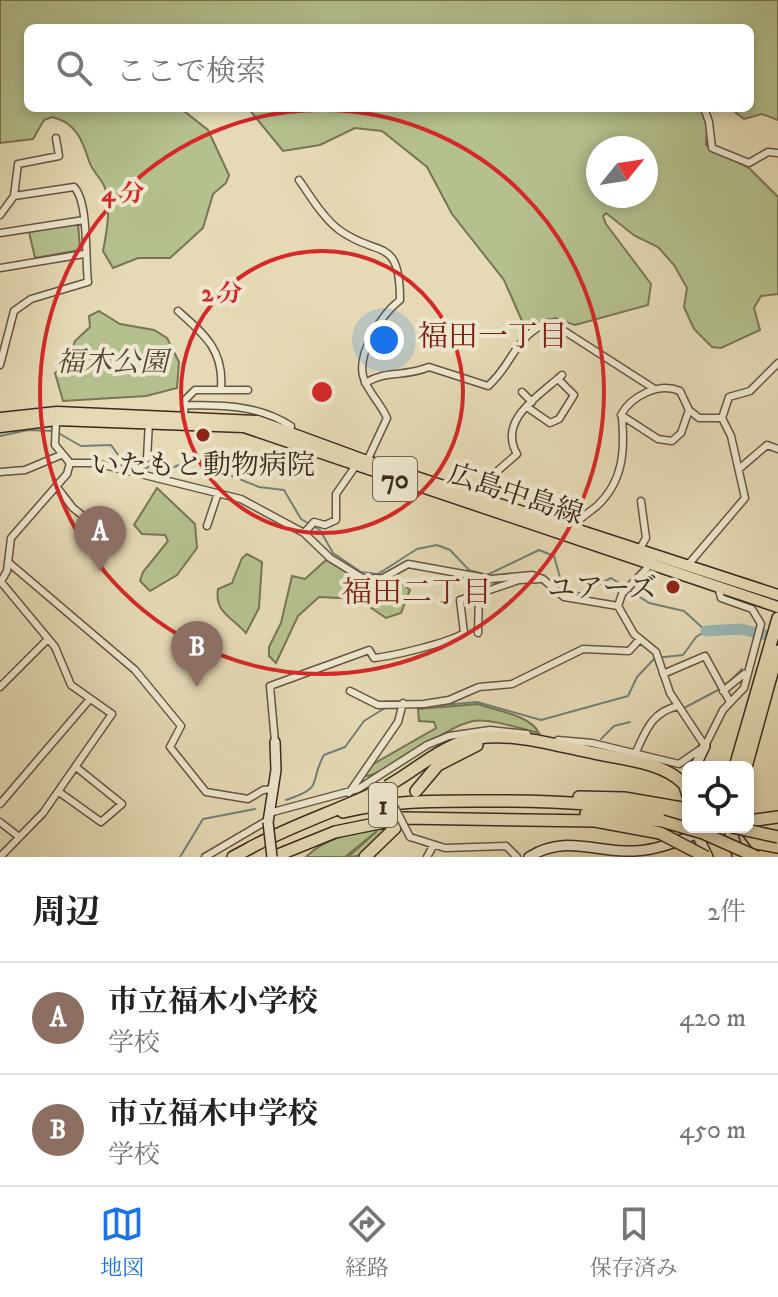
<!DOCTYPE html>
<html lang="ja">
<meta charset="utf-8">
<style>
:root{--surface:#fff;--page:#f6f6f6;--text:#222;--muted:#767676;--line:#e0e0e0;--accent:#1a73e8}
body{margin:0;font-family:"IM FELL DW Pica","Noto Serif JP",serif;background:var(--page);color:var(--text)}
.controls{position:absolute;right:24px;bottom:24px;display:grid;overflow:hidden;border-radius:12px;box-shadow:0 4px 12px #0003}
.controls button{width:72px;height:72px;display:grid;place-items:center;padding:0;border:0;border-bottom:2px solid var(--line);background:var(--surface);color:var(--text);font:40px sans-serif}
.compass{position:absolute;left:586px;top:136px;width:72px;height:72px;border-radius:50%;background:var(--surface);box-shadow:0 4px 12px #0003;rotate:60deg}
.you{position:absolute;left:384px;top:340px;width:28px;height:28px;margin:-20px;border:6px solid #fff;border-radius:50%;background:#1a73e8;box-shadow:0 0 0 12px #1a73e833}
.badge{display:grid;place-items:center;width:52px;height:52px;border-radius:50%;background:var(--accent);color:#fff;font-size:26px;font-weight:700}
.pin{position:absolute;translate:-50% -66px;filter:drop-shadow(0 2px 4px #0008)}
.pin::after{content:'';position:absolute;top:42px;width:28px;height:24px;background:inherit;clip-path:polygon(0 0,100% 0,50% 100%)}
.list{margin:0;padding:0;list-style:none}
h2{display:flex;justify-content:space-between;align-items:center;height:104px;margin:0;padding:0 32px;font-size:34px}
h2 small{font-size:26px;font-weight:400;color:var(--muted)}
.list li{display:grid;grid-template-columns:52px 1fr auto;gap:24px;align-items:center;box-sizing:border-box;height:112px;padding:0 32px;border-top:2px solid var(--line)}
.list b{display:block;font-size:30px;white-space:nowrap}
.list p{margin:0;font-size:26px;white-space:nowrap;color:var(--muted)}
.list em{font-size:26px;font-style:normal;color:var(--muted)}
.icon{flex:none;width:44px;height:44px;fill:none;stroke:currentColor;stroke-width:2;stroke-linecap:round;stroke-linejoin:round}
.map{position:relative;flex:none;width:778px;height:857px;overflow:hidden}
.search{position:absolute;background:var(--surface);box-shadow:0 4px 12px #0003;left:24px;right:24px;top:24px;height:88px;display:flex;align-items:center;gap:20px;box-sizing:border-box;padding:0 28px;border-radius:12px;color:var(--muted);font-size:30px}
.sheet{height:328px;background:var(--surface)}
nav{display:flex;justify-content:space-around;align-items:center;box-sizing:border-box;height:112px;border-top:2px solid var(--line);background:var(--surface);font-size:22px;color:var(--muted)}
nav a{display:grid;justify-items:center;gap:4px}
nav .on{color:var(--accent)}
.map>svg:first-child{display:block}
.green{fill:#b4c08e;stroke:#787554;stroke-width:2;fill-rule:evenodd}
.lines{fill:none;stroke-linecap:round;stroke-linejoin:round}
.stream{stroke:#737f79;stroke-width:2}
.river{stroke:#99b8b7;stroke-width:11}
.street-casing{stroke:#665642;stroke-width:9}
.secondary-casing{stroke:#3b2a1b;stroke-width:12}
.primary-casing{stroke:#3b2a1b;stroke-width:13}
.highway-casing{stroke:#3b2a1b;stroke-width:14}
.street{stroke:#eee7cf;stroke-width:6}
.secondary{stroke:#eee7cf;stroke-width:9}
.primary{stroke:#e5dab5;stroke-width:10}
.highway{stroke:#e5dab5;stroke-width:11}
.street-bridge-casing{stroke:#665642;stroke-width:9;stroke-linecap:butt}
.secondary-bridge-casing{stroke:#3b2a1b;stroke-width:12;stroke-linecap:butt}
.highway-bridge-casing{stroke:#3b2a1b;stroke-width:14;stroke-linecap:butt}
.street-bridge{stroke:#eee7cf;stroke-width:6}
.secondary-bridge{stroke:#eee7cf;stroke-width:9}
.highway-bridge{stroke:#e5dab5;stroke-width:11}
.ring{fill:none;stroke:#d62828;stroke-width:4}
.poi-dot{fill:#8f2418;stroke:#eee7cf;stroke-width:3}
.labels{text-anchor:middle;stroke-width:8;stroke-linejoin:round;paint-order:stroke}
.shield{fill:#eee7cf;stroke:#716351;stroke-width:2}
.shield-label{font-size:26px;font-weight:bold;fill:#3b2a1b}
.park-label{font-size:28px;font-style:italic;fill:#534832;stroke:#eee7cf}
.poi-label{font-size:28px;fill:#3b2a1b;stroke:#eee7cf}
.street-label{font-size:28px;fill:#3b2a1b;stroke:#eee7cf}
.neighbourhood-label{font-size:30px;fill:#7a1f14;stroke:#eee7cf}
.centre{fill:#d62828;stroke:#eee7cf;stroke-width:4}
.ring-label{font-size:24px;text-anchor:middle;font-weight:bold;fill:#d62828;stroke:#eee7cf;stroke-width:8;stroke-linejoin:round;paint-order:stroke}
</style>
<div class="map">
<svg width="778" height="857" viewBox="0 0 778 857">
<rect width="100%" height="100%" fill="#e5dab5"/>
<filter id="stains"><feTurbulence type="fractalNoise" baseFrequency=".0025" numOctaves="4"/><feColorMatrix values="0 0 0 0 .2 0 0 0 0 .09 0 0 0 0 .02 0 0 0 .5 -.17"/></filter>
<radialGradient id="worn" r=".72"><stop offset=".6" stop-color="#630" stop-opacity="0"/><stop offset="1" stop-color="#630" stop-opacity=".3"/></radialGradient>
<path class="green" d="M0 0H778V120L762 114 744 119 730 108H750V28H28V108H180L208 130 229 175 226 183 213 194 203 228 170 258H138L113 268 103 251C107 231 111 209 105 188 102 179 92 171 89 161 83 142 76 122 52 117L44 120 33 139 0 143Z
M248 108H701L707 126 706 145 749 168 778 197V294L761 296 754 308 760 330 721 348 712 347 694 329 684 307 687 288 674 265 658 247 635 236 606 213 603 216 606 224 651 284 648 305 575 325 555 318 537 323 522 321 504 280 452 214 427 167 382 131 355 128 320 145 283 151ZM598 148H646V196H598Z
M78 223 80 250 35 258 29 232Z
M99 311 120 324 154 330 167 338 179 362 177 388 146 396 63 401 55 373 66 366 75 341 90 327 89 316Z
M157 488 195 524 197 548 177 575 150 591 140 581 143 572 168 541 165 535 142 534 134 525Z
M247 554 262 562 259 608 246 633C232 617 214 612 218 589L232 583 242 558Z
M326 560 362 581 404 585 410 590 401 613 386 618 358 599 319 597 298 616 276 663 269 656V647L281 623 292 576 305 579Z
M478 704C497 711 530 715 539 733 522 729 489 718 473 721 443 727 381 779 363 776L368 767 436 728 434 722 419 721 418 709Z
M389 825C378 842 370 857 348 857L377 831 345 857H306C328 835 359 832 389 825Z"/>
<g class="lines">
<path class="stream" d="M60 434 81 446 111 445 125 464 141 471 150 466 174 467 192 460 259 487 284 490 301 519 320 530 333 553 361 572 378 574 417 549 437 545 450 550 469 570 487 575 539 550 554 556 563 588 569 593H582L611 578 624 586
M0 436 28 430 54 431
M727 684 742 669
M431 706 477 702 541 720 628 696 637 677 655 658 683 655 696 637 706 631 684 611 649 603 629 590
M684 708 720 689
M601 739 614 726 630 722
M286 800C326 787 308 783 324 755L345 747 364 721 385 708
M180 857 203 819 255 809"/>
<path class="river" d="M706 631 740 629 766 635"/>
<g class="street-casing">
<path id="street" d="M704 108 709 122 712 148 749 163 768 152 778 153
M299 180C311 197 322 216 338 229 377 259 400 234 400 300 382 314 355 355 364 379 369 393 381 404 387 418L367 461
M0 215 14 196
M0 233 84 220
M0 268 84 254
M178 311C204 334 224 350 221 388
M0 365 14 311 31 299 88 282C85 259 89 202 74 187L14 196 18 164 59 156 56 138
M365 383C389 369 402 378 429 367L488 386C513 364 513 339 546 323L555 325 653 388
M522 392 532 402
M185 405C223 405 258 405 291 426L290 436
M527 407 550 423 559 419 574 395 558 379
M689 410 681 433 672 441 658 439 621 415C631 396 659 382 680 391L689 410 699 418H722
M184 416 185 400 195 390H248
M56 420 55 445 70 463H96L241 499 304 533 330 558 364 579 383 578 408 564 491 579 532 575 543 579 564 597 618 606
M147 458 149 422
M739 469 767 445 778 449
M0 472 25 470 61 455
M56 486 73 508 112 539
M474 498 478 488 517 454C497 420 540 395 562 375
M207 526 218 493
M571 530C578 518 588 514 598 505 623 481 625 451 622 418
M304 533 314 522 325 525 336 520V494L357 464
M639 550 646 538 641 501
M8 562 135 670 181 726 170 747 206 792 248 799 263 790 273 789
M653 562 622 594 618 606 634 634 656 652 670 693 705 746
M687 566 745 498 731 436 722 418 729 397 750 391 778 363
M0 583 7 571 11 538 67 474 70 463
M478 633 479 594
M663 674 705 656 730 702
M0 687 48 639
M350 691 378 705 424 704 449 700 479 687 512 684 583 649 629 651 639 640
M723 691 744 674
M558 740 592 743 679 764 705 746 723 710 744 688 761 624 752 609 721 598 718 586
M275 742 270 686 369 650 374 658C393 656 448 643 464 633L460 600 519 580 541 579
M636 752C646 730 652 712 678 706
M59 792 101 822 122 804 76 767
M349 793 398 722 403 703
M0 804 90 699
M269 813 358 789 427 745 449 736 490 730 527 734
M0 822 18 836
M410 837 445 848 506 846 517 857
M0 857 43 813 112 714 71 685 55 647 1 582
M205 857 268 820
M427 857 433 846"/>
</g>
<g class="secondary-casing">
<path id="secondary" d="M695 767 705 746
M688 779 683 783 688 799
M268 822 276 770 275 742
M694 828 708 857
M529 857C565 834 596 853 635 851 657 850 676 842 696 834"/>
</g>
<g class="primary-casing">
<path id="primary" d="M0 418 57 412 258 421 367 461 778 595
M0 427 56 420 244 427 778 607"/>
</g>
<g class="highway-casing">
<path id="highway" d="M735 767 778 618
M746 767 778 651
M416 791 438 765 477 745
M579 797 624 798 688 809
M343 812C392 800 441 801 491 801 557 801 623 804 688 818
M586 814 662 821
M748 821 778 817
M729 827 739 857
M744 827 756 843 778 847
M248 849C290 826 334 812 376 792 411 776 439 744 478 738 518 732 564 748 604 755 630 760 664 764 683 783
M233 857 252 847
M273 857 335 832 404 818 595 821 660 833
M365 857 395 828"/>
</g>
<use href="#street" class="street"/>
<use href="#secondary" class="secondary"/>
<use href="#primary" class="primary"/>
<use href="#highway" class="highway"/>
<g class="street-bridge-casing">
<path id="street-bridge" d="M382 783 410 837"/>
</g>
<g class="secondary-bridge-casing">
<path id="secondary-bridge" d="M268 822 272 857"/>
</g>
<g class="highway-bridge-casing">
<path id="highway-bridge" d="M662 821 703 833 757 857
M732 827 778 837
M660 833 706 857"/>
</g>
<use href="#street-bridge" class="street-bridge"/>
<use href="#secondary-bridge" class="secondary-bridge"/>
<use href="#highway-bridge" class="highway-bridge"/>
</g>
<g class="ring">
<circle cx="322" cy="392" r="141"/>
<circle cx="322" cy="392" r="282"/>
</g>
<g class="poi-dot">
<circle cx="203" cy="435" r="8"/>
<circle cx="673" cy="587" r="8"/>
</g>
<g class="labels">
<g class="shield">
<rect x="373" y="457" width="44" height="44" rx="6"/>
<rect x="369" y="783" width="28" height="44" rx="6"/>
</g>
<g class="shield-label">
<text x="395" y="488">70</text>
<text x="383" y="814">1</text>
</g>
<g class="park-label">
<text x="112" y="371">福木公園</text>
</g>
<g class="poi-label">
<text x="203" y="474">いたもと動物病院</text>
<text x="657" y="597" text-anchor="end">ユアーズ</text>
</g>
<g class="street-label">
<text transform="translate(516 493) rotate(18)" y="10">広島中島線</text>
</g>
<g class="neighbourhood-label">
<text x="493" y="346">福田一丁目</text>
<text x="417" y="602">福田二丁目</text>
</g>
</g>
<circle cx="322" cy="392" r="12" class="centre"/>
<g class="ring-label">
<text x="123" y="201">4 分</text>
<text x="222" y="301">2 分</text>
</g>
<rect width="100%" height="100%" filter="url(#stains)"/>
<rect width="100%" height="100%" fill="url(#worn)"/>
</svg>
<div class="controls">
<button><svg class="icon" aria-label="locate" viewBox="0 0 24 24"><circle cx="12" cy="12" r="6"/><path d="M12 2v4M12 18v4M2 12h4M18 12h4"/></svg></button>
</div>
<svg class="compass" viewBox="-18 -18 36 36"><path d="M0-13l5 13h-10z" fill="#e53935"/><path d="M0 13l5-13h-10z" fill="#767676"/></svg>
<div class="you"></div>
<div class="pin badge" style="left:100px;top:572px;background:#8d6e63">A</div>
<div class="pin badge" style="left:197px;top:687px;background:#8d6e63">B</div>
<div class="search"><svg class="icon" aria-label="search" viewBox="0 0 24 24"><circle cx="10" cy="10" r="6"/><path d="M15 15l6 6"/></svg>ここで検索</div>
</div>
<section class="sheet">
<h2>周辺<small>2件</small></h2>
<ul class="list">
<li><span class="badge" style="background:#8d6e63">A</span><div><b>市立福木小学校</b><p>学校</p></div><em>420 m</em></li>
<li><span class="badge" style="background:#8d6e63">B</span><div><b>市立福木中学校</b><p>学校</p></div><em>450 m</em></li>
</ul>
</section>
<nav>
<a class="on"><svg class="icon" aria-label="map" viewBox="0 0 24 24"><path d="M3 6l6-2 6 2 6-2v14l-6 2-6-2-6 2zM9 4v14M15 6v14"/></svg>地図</a>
<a><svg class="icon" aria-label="directions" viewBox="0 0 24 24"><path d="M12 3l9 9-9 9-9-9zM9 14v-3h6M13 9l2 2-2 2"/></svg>経路</a>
<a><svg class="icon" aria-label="saved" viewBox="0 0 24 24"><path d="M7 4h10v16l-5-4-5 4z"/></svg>保存済み</a>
</nav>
